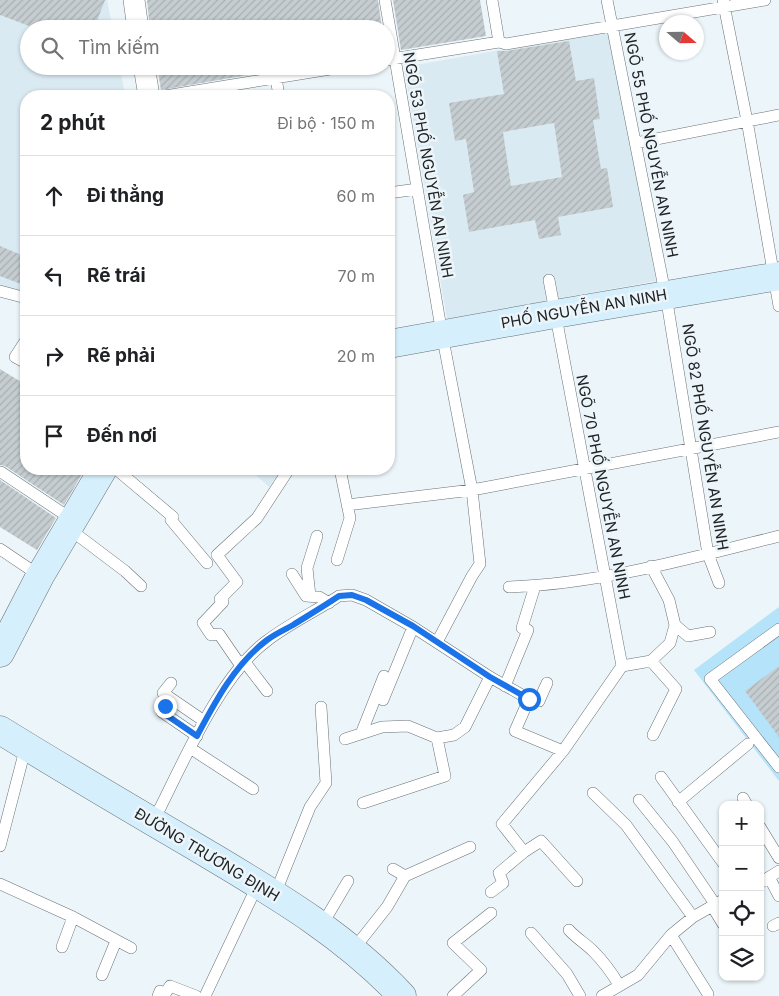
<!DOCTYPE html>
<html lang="vi">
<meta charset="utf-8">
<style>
:root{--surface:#fff;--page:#f2f2f2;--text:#202124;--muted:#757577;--line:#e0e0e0}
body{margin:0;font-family:Inter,sans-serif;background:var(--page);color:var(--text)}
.controls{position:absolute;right:15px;bottom:15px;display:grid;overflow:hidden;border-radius:10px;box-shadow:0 1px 4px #0004}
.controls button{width:45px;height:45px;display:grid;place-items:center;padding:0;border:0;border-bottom:1px solid var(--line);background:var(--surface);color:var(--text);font:25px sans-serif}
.compass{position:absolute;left:659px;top:15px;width:45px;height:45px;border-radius:50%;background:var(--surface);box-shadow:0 1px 4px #0004;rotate:110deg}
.stop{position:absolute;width:15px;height:15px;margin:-11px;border:4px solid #1a73e8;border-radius:50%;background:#fff}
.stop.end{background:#1a73e8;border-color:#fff;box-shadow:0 1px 5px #0008}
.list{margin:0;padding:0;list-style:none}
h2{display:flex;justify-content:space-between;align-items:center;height:65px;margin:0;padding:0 20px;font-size:21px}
h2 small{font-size:16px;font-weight:400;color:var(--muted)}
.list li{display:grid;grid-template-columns:32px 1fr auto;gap:15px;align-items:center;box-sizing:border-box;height:80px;padding:0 20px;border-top:1px solid var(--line)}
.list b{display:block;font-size:19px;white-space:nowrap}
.list em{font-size:16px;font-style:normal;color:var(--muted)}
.icon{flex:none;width:28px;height:28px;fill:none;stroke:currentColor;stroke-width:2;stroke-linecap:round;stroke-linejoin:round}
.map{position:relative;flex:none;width:779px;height:996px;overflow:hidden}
.search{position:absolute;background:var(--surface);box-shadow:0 1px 4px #0004;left:20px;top:20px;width:375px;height:55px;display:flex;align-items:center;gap:12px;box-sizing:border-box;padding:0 18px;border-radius:28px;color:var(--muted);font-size:19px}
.panel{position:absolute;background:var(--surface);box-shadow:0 1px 4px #0004;left:20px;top:90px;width:375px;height:385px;border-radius:20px}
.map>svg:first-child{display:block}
.built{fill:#daeaf3}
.pitch{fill:#b4e3fa}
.building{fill:url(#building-hatch);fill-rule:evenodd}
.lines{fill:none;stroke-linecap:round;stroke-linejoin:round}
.lane-casing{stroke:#6b7276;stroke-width:12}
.street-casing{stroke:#6b7276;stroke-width:22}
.secondary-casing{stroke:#6b7276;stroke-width:29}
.lane{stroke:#fff;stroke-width:11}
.street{stroke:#fff;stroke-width:21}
.secondary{stroke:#d5f0fc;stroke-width:28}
.route{stroke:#1a73e8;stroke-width:6}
.labels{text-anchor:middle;stroke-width:5;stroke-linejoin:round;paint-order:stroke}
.street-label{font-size:15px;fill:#212426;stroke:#ecf5f9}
</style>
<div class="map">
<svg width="779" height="996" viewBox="0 0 779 996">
<defs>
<pattern id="building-hatch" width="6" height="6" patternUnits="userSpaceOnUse" patternTransform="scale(1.25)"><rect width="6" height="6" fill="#c5cdd1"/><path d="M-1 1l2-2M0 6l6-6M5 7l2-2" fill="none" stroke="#a9b0b3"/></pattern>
</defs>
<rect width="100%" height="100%" fill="#ecf5f9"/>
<path class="built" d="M0 0H107L113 29H29V66H120L125 96H26V293L0 286Z
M612 30 656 281 561 298 551 296 543 302 447 319 404 67Z
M249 469H282L269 487Z"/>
<path class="pitch" d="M779 607V781L694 670Z"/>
<path class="building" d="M0 0H105L94 29H37L0 15Z
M147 0H378L382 29H150Z
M393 0H480L486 36 401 50Z
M569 41 576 81 594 78 600 119 593 120 601 169 607 168 613 207 558 217 561 235 539 239 535 220 469 232 463 195 474 192 466 139 455 141 449 103 504 94 497 51H507ZM554 123 562 177 511 186 503 132Z
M157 66H264V72L161 90Z
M0 246 26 257V286L0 276Z
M0 369 26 385V469H85L64 505 5 466 0 465Z
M0 480 56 518 37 550 0 527Z
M779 666V737L745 691Z"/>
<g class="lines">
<g class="lane-casing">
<path id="lane" d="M385 0 442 334 472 490 480 564 472 576 437 642
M492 0 499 42
M607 0 668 308 708 554 719 583
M723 0 748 126 779 306
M386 60 499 42 506 44 765 0
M276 78 279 96
M165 96 349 66
M636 143 779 115
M389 193 417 189
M549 280 622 666
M0 291 26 298
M26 340 15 357 26 363
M116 469 173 517 171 520 207 563
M1 472 73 520
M347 505 472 490 779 432
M68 528 125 571 141 586
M0 549 40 576
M337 560 350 518 340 469
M292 574 306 596 319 597 329 603
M509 587C599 584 692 558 779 536
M310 596 307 568 317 536
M675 625 688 636 710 632
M779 629 710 679 779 767
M244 661 267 691
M651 661 676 689 653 735
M241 666 219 634 211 635 203 623 223 602 220 599 237 582 217 555 257 518 289 469
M622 666 651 661 670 643 675 625 669 600 651 566
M171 683 163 693 204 721
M505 686 528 630 522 628 535 586
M529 699 539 701 547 683
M383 700 413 627
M165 707 162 712 197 736
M361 734 384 676
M345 739 382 727 408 726 437 738 454 735 465 727 490 677
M190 748 253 789
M563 751 502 824 524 852 541 841 577 881
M661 777 723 863
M593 793 626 825 693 917
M743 798 747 805
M639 800 673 842 715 904
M678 802 748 744
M363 803 445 776 437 738
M153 822C181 768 219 675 268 640 289 624 316 611 339 596L352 595 366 600 413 627 490 677 529 699 515 731 563 751 622 666
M760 827 779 858
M0 846 26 746
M393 869 405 876
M769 877 779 896
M760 883 779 871
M0 884 73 917 131 948
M491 892 503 883 499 873 524 852
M275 894 310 807 326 783 321 707
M712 906 723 924
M322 925 348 881
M773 926 779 923
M569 930C576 938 585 943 593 951 603 961 612 973 619 985
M531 933 567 974 580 996
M671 935 708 994
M62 947 73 917
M353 950 387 907 405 876 470 847
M102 975 116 941
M158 996 160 991 165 994 170 986 196 996
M205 996 258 884
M453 996 481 970 453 943 491 913
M602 996 638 975 671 935 693 917 723 900"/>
</g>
<g class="street-casing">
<path id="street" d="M134 0 138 29
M144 66 149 96"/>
</g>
<g class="secondary-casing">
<path id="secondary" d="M389 344 555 314 779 276
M0 653 40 576 103 469
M0 730C65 770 131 809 196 847 271 892 342 932 402 996"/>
</g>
<use href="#lane" class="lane"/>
<use href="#street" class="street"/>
<use href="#secondary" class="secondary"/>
</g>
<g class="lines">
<path class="route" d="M165 706 162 712 197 736C215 702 235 664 267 640 275 634 284 630 293 625 309 615 324 606 339 596L352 595 366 600 413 626 490 677 529 699"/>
</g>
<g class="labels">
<g class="street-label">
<text transform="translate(651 145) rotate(79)" y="5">NGÕ 55 PHỐ NGUYỄN AN NINH</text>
<text transform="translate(428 165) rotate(80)" y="5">NGÕ 53 PHỐ NGUYỄN AN NINH</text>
<text transform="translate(584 309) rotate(-10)" y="5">PHỐ NGUYỄN AN NINH</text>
<text transform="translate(705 437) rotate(81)" y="5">NGÕ 82 PHỐ NGUYỄN AN NINH</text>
<text transform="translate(603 487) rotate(79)" y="5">NGÕ 70 PHỐ NGUYỄN AN NINH</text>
<text transform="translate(207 855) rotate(31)" y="5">ĐƯỜNG TRƯƠNG ĐỊNH</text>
</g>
</g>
</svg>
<div class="controls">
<button>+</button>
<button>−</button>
<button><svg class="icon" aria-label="locate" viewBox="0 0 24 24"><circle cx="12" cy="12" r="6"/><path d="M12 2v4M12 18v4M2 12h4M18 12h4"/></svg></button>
<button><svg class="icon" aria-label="layers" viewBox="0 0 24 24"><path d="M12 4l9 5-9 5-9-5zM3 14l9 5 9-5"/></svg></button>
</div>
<svg class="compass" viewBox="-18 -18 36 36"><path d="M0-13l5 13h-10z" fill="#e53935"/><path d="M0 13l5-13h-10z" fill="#757577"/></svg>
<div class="stop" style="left:529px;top:699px"></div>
<div class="stop end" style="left:165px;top:706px"></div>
<div class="search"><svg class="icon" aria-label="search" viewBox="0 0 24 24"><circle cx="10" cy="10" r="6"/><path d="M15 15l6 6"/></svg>Tìm kiếm</div>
<section class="panel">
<h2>2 phút<small>Đi bộ · 150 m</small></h2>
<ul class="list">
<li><svg class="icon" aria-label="ahead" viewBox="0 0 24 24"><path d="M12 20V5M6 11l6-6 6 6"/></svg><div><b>Đi thẳng</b></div><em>60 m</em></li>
<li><svg class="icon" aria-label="left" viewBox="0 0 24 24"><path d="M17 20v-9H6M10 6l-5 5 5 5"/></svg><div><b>Rẽ trái</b></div><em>70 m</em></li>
<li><svg class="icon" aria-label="right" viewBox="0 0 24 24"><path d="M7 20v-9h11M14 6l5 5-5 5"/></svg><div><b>Rẽ phải</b></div><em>20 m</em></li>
<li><svg class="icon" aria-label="arrive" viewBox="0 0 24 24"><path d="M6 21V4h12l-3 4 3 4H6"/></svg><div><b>Đến nơi</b></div></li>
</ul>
</section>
</div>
